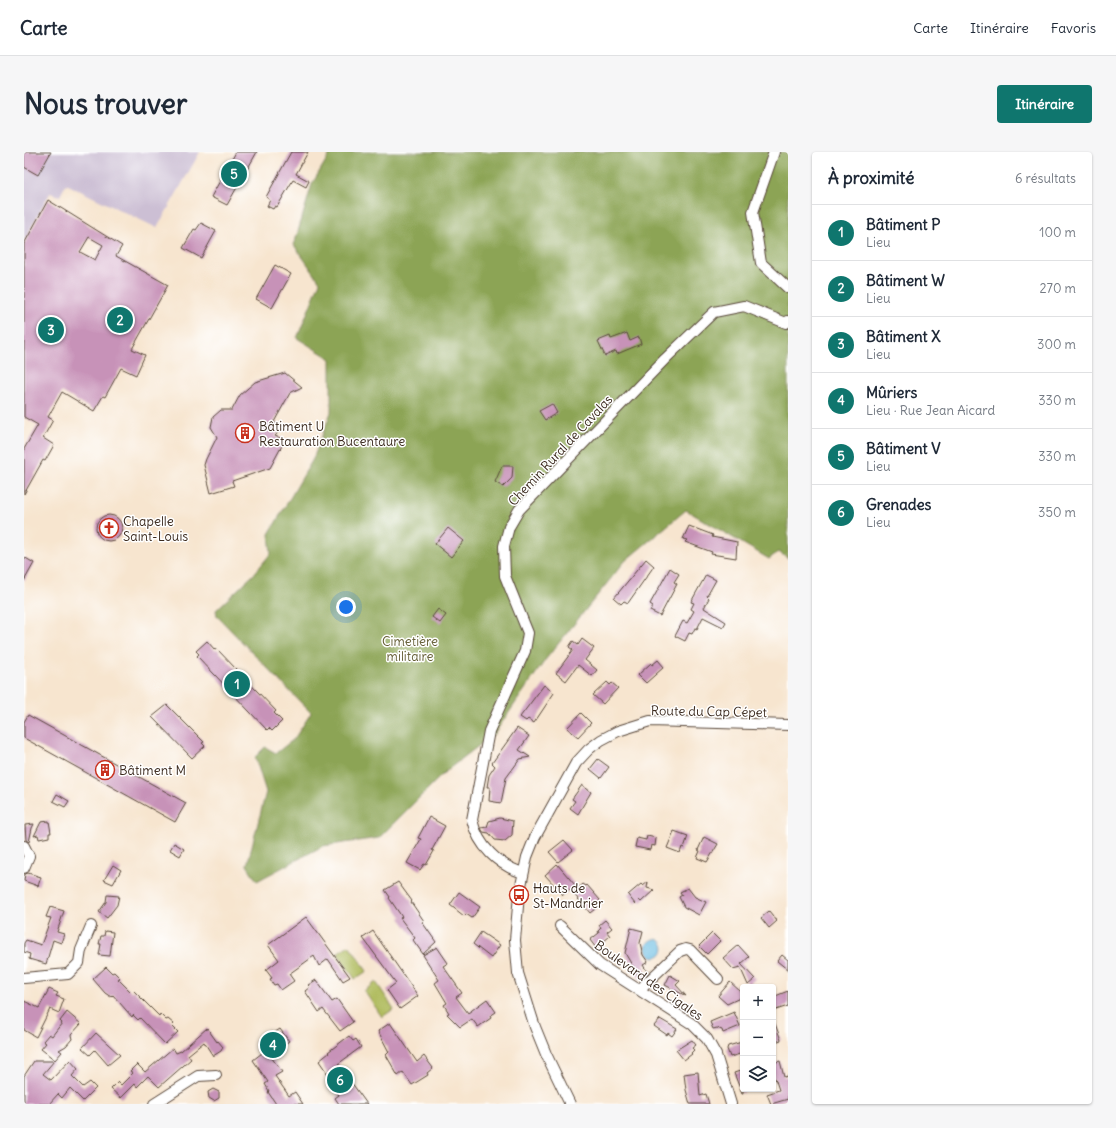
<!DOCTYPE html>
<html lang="fr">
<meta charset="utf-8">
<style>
:root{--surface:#fff;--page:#f6f6f7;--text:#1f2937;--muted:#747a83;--line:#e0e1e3;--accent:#0f766e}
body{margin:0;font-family:Delius,sans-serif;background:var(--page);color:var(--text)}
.controls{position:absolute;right:12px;bottom:12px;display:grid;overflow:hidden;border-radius:4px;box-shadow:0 1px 3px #0004}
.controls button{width:36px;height:36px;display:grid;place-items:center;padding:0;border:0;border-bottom:1px solid var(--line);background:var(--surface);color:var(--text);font:20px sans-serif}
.you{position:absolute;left:322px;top:455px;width:14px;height:14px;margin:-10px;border:3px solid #fff;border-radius:50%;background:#1a73e8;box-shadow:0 0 0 6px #1a73e833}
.badge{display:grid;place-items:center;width:26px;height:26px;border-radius:50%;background:var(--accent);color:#fff;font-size:13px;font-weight:700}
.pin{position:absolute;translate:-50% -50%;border:2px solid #fff;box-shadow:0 1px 4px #0006}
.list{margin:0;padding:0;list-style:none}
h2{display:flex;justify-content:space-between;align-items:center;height:52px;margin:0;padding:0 16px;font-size:17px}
h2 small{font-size:13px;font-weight:400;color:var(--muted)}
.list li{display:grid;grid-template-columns:26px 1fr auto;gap:12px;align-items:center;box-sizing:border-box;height:56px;padding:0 16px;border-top:1px solid var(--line)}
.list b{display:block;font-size:15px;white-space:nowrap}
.list p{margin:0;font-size:13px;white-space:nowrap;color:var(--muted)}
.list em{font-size:13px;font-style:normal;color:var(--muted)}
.icon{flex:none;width:22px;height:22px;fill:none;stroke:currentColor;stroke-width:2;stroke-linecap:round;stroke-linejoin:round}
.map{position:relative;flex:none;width:764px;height:952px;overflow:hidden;border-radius:4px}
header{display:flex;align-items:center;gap:24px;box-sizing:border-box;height:56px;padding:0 20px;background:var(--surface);border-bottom:1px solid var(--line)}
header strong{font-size:19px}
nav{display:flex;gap:22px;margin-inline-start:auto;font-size:14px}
.intro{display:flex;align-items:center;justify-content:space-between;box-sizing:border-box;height:96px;padding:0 24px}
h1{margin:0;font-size:28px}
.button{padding:10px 18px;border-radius:4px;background:var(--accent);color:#fff;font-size:14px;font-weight:700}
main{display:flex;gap:24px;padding:0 24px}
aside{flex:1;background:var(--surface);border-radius:4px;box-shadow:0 1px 3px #0004}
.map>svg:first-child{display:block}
.industrial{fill:#ccbfd4}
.green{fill:#b0bc5e;stroke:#76733e}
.forest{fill:#8ca455;stroke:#64673a}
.water{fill:#65bae1;stroke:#507280}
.building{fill:#c792b8;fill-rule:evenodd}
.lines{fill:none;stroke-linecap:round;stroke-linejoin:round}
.minor-casing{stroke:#574639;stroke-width:12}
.minor{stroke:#fff;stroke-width:10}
.labels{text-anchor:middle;stroke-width:3;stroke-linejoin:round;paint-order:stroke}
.poi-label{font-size:13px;fill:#3b2a1e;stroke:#fff;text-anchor:start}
.street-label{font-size:13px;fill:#3b2a1e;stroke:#fff}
.park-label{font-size:13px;fill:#645d34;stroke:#fff}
</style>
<header>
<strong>Carte</strong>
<nav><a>Carte</a><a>Itinéraire</a><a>Favoris</a></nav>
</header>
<div class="intro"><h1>Nous trouver</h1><a class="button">Itinéraire</a></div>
<main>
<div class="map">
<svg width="764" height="952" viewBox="0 0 764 952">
<rect width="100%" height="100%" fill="#fff"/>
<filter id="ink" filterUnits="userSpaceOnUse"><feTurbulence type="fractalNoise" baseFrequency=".025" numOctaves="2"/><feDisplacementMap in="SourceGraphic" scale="8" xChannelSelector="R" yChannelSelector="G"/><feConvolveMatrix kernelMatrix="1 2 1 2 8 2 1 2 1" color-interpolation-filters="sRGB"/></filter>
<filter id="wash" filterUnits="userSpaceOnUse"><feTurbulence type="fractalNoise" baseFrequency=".012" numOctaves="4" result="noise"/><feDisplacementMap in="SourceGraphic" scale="16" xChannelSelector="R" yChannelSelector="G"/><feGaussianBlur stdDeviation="0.9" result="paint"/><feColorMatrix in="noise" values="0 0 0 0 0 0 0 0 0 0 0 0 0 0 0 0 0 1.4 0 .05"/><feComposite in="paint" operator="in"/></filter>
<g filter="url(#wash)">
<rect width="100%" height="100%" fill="#f7e5cf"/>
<path class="industrial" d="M0 0H176L133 76 42 32 36 44 26 41 0 89Z"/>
<path class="green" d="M325 793 343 819 331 827 313 801Z
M352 830 370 857 358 865 340 839Z"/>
<path class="forest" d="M307 0H764V406L754 400 745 407 662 358 601 409 522 507 470 582 422 619 355 686 299 694 233 729 223 713 242 640 231 605 241 595 252 601 270 587 287 561 193 464 192 458 230 422 247 401 245 382 289 307 307 260V207L273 186 296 130 270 93 288 32Z"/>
<path class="water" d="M622 796a9 9 0 1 1 18 0a9 9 0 1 1-18 0Z"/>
<g id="blocks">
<path class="building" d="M0 0H27L14 23 0 15Z
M212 0H233L203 53 187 45Z
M267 0H284L272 22 285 29 282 35 269 28 253 55 251 54 249 57 243 54 246 48 242 45Z
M24 48 98 94 92 104 144 133 108 197 121 203 112 223 97 216 81 245 79 244 70 259 38 240 24 265 29 268 19 286 30 293 21 309 19 308 0 342V297L14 273 0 265V92ZM65 85 79 93 71 108 56 100Z
M177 71 192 79 177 106 159 96 170 77 172 78Z
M251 113 267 122 248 156 232 147Z
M603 181 606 189 615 185 617 192 593 202 592 199 581 204 574 189 586 184 587 187Z
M261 221 278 235 266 241 250 270 259 275 251 284 261 288 246 316 208 329 210 334 187 341 180 313 182 307 193 285 187 275 189 265 197 258H208L216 243 231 230Z
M528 252 533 261 521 268 515 259Z
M478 314H489L488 326 479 335 471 330Z
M72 376a13 13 0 1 1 26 0a13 13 0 1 1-26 0Z
M665 374 689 383 688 385 713 390 712 406 687 402 688 400 661 390 663 388 659 387Z
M424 376 440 389 427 405 411 392Z
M0 405 10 411 0 429Z
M622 407 630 414 604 451 600 449 597 452 590 446Z
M646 416 655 422 650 430 653 432 636 464 626 459 629 454 626 452Z
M682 423 692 428 683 444 685 446 680 456 702 470 699 475 679 465 673 477 671 476 668 482 665 481 661 489 651 484 659 469 663 471 670 459 667 457 670 451 667 450Z
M414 457 422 463 416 471 408 465Z
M558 487 570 496 561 508 573 518 568 524 554 513 542 529 532 521 549 498 545 495 549 489 554 493Z
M183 489 191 498 193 497 252 559 250 561 258 569 248 579 245 576 243 578 173 504 175 502 172 499Z
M634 508 640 515 622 531 614 523 627 511 628 513Z
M583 530 586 533 588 531 594 536 579 552 569 543Z
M520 533 530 541 510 571 504 567 502 569 496 565Z
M143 553 180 590 178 591 181 594 168 606 128 565Z
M557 561 567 571 554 585 543 576Z
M4 563 162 651 151 670 0 586V570Z
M493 576 505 584 495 598 506 605 496 607 482 626 477 651 465 649 466 635H463L465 623 471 614 468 611Z
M574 607 585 615 577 626 566 617Z
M558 633 567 640 554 662 546 656 551 649 548 647Z
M33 642 45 649 41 655 29 649Z
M405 665 421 674 408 698 410 699 402 713 400 712 396 718 383 711 397 687 394 686Z
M476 666 489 669 488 683 481 689 471 688 465 681 459 680 457 676 463 675 465 669Z
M25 669 27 681H25V685L15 687 14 683 10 684 17 670Z
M10 672 8 676 5 690 2 688 1 673Z
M650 679 664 684 660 696 658 695 656 701 643 696Z
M623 684 632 686 631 694 627 693 626 698 611 695 613 686 622 688Z
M680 685 694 692 683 710 673 706 676 699 674 698Z
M540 688 549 698 534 710 525 700Z
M150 691 160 697 156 704 146 698Z
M533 712 551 733 539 743 521 723Z
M89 713 97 718 89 732 80 728Z
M4 721 17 725 14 734 0 729 1 722Z
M374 730 388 749 387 750 400 769 398 770 412 790 399 802 389 788 391 786 376 766 378 765 365 746 366 745 361 738Z
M624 730 623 736 630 738 617 750 615 748 611 752 604 743 617 732 619 734Z
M559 732 562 734 563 733 576 748 575 749 577 752 566 761 549 741Z
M664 736 671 745 682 750 675 763 660 755 655 745 658 743 656 740Z
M435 740 456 755 448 766 442 762 440 764 426 753Z
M83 743 95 744 93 753 83 766 75 760 82 750Z
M26 755 40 759 33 780 40 782 37 791 29 788 22 812 5 807 6 802 0 800V791L2 788 17 793 27 766 22 765Z
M745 759 753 769 745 776 737 766Z
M282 765 326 825 319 829 304 807 295 814 290 804 265 822 270 829 257 838 253 832 250 833 246 827 248 826 242 818 255 808 244 793Z
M581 768 588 776 583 780 586 784 572 796 566 788 575 781 574 779 577 776 575 773Z
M607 776 619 779 616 791 619 803 624 810 619 813 624 821 616 827 601 801Z
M81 779 89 780 86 804 75 803 77 792H75L77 784H80Z
M349 779 394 844 376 857 363 838 372 831 339 786Z
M457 780 476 793 467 806 449 792Z
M688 781 696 789 683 802 675 794Z
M714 793 725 805 717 812 731 827 724 833 716 815 709 817 699 806Z
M413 795 424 811 419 814 438 841 432 845 444 861 463 847 472 860 466 864 467 866 454 875 448 867 436 875 423 862 425 861 420 853 423 851 411 831 415 828 399 803Z
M758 803 764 808V818L753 809Z
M82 815 88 821 90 820 96 826 94 827 107 840 109 838 135 864 136 862 142 868 144 867 150 872 148 874 154 880 141 892 116 866 114 868 109 863 108 865 89 843 87 845 81 841 69 827Z
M646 823 656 829 652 833 662 844 641 833Z
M292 828 308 850 313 847 329 870 316 879 299 857 295 860 281 839 286 835 284 833Z
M706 830 717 840 718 845 703 852 694 844Z
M25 837 34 841 32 844 40 847 35 861 26 857 12 885 0 878V849L15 856Z
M764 839V854L749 859V845Z
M43 860 57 872 47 883 48 887 42 894 35 898 38 900 31 908 17 897 22 891 19 889 25 882 28 884 38 871 36 869Z
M710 860 716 874 699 881 698 878 693 876 689 877 686 870Z
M636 867 653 877 648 884 644 881 643 883 630 874Z
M750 869 757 888 749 891V870Z
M366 871 393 910 400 904 409 916 403 921 404 923 388 933 379 920 374 924 362 903 365 900 354 879Z
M183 876 193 890 194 889 199 895 197 899 189 904 180 890 164 903 167 907 135 935 124 924 113 935 111 932 97 946 87 937 94 930 97 933 109 921 106 919 113 912 121 920 149 896 152 901 157 899Z
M256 877 265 889 246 903 236 889 248 880 250 881Z
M72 881 96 903 84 913 71 898 66 903 58 896Z
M325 884 329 889 332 887 337 895 314 912 343 952H315L311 946 315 943 306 930 308 929 303 923 304 922 295 909 305 901 304 900Z
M668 888 672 893 668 896 670 898 667 901 668 902 660 908 652 898Z
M718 890 719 901 706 905 703 897 704 894Z
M242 898 258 920 251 924 265 944 271 940 279 952H252L244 940 245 939 241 932 244 930 229 908Z
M46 908 54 917 48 924 59 935 66 930 72 936 59 949 46 936 38 946 34 942 25 952H0V924L10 909H30L19 922 27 928Z
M756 909 760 925 764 924V947L747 952 743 942 755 938 751 926H749V911Z
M719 918V942H718L710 921Z
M674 920 676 944 682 942 685 952H666L662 938 660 922Z
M189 937 195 940V946L190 949 185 946 184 940Z"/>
</g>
</g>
<g filter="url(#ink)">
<use href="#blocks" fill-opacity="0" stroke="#574639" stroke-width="1"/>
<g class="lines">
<g class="minor-casing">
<path id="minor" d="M750 0 729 60 737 111 764 136
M0 694 5 704 0 716
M499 721C474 713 454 694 448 668L465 579 501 499 504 481 481 424 480 394 485 375 495 358 641 207 690 160 720 154 762 171 764 169
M536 774 576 813 668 872 683 887 692 903 707 952
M0 826 44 822 55 811 57 798 67 774
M615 838 656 799 662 797 666 798 694 827
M130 952 174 924 192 923
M546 952 522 902 511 875 494 821 491 788 495 743 503 705 511 685 552 611 565 597 577 588 594 579 626 569 764 573"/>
</g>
<use href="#minor" class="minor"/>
</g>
</g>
<defs>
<g id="building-ring" transform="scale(1)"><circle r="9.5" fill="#fff" stroke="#c8321e" stroke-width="1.5"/><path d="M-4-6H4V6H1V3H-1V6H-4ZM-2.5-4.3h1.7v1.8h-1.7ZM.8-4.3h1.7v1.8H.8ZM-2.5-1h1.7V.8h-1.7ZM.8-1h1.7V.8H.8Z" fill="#c8321e"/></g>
<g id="church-ring" transform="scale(1)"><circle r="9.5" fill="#fff" stroke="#c8321e" stroke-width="1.5"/><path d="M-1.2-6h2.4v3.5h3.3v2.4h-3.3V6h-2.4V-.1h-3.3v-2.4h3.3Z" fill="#c8321e"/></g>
<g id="bus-ring" transform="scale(1)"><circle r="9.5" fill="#fff" stroke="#c8321e" stroke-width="1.5"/><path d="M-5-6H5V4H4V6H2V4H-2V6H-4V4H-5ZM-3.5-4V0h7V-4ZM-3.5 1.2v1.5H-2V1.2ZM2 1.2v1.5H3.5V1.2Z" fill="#c8321e"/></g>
</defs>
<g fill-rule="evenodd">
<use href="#building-ring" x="221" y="281"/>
<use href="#church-ring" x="85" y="376"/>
<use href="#building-ring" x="81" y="618"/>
<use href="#bus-ring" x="495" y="743"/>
</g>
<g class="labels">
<g class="poi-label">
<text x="235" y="279">Bâtiment U<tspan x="235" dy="15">Restauration Bucentaure</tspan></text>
<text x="99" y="374">Chapelle<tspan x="99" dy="15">Saint-Louis</tspan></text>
<text x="95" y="623">Bâtiment M</text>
<text x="509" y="741">Hauts de<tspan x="509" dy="15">St-Mandrier</tspan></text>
</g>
<g class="street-label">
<text transform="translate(536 298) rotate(-47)" y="5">Chemin Rural de Cavalas</text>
<text transform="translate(685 559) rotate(1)" y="5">Route du Cap Cépet</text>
<text transform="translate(625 828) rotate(35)" y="5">Boulevard des Cigales</text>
</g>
<g class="park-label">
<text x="386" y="494">Cimetière<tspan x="386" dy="15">militaire</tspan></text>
</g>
</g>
</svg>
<div class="controls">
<button>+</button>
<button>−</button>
<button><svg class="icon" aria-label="layers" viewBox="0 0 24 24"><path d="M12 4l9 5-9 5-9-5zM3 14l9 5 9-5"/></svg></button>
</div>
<div class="you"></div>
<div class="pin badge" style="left:213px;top:532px">1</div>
<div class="pin badge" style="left:96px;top:168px">2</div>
<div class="pin badge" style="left:27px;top:178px">3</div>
<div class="pin badge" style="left:249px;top:893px">4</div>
<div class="pin badge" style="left:210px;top:22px">5</div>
<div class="pin badge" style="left:316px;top:928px">6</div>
</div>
<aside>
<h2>À proximité<small>6 résultats</small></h2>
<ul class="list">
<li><span class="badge">1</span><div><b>Bâtiment P</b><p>Lieu</p></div><em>100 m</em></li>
<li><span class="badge">2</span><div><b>Bâtiment W</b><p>Lieu</p></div><em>270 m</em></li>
<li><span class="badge">3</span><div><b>Bâtiment X</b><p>Lieu</p></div><em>300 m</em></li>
<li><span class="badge">4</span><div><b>Mûriers</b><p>Lieu · Rue Jean Aicard</p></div><em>330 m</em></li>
<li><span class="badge">5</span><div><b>Bâtiment V</b><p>Lieu</p></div><em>330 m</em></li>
<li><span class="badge">6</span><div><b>Grenades</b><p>Lieu</p></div><em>350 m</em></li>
</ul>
</aside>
</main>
